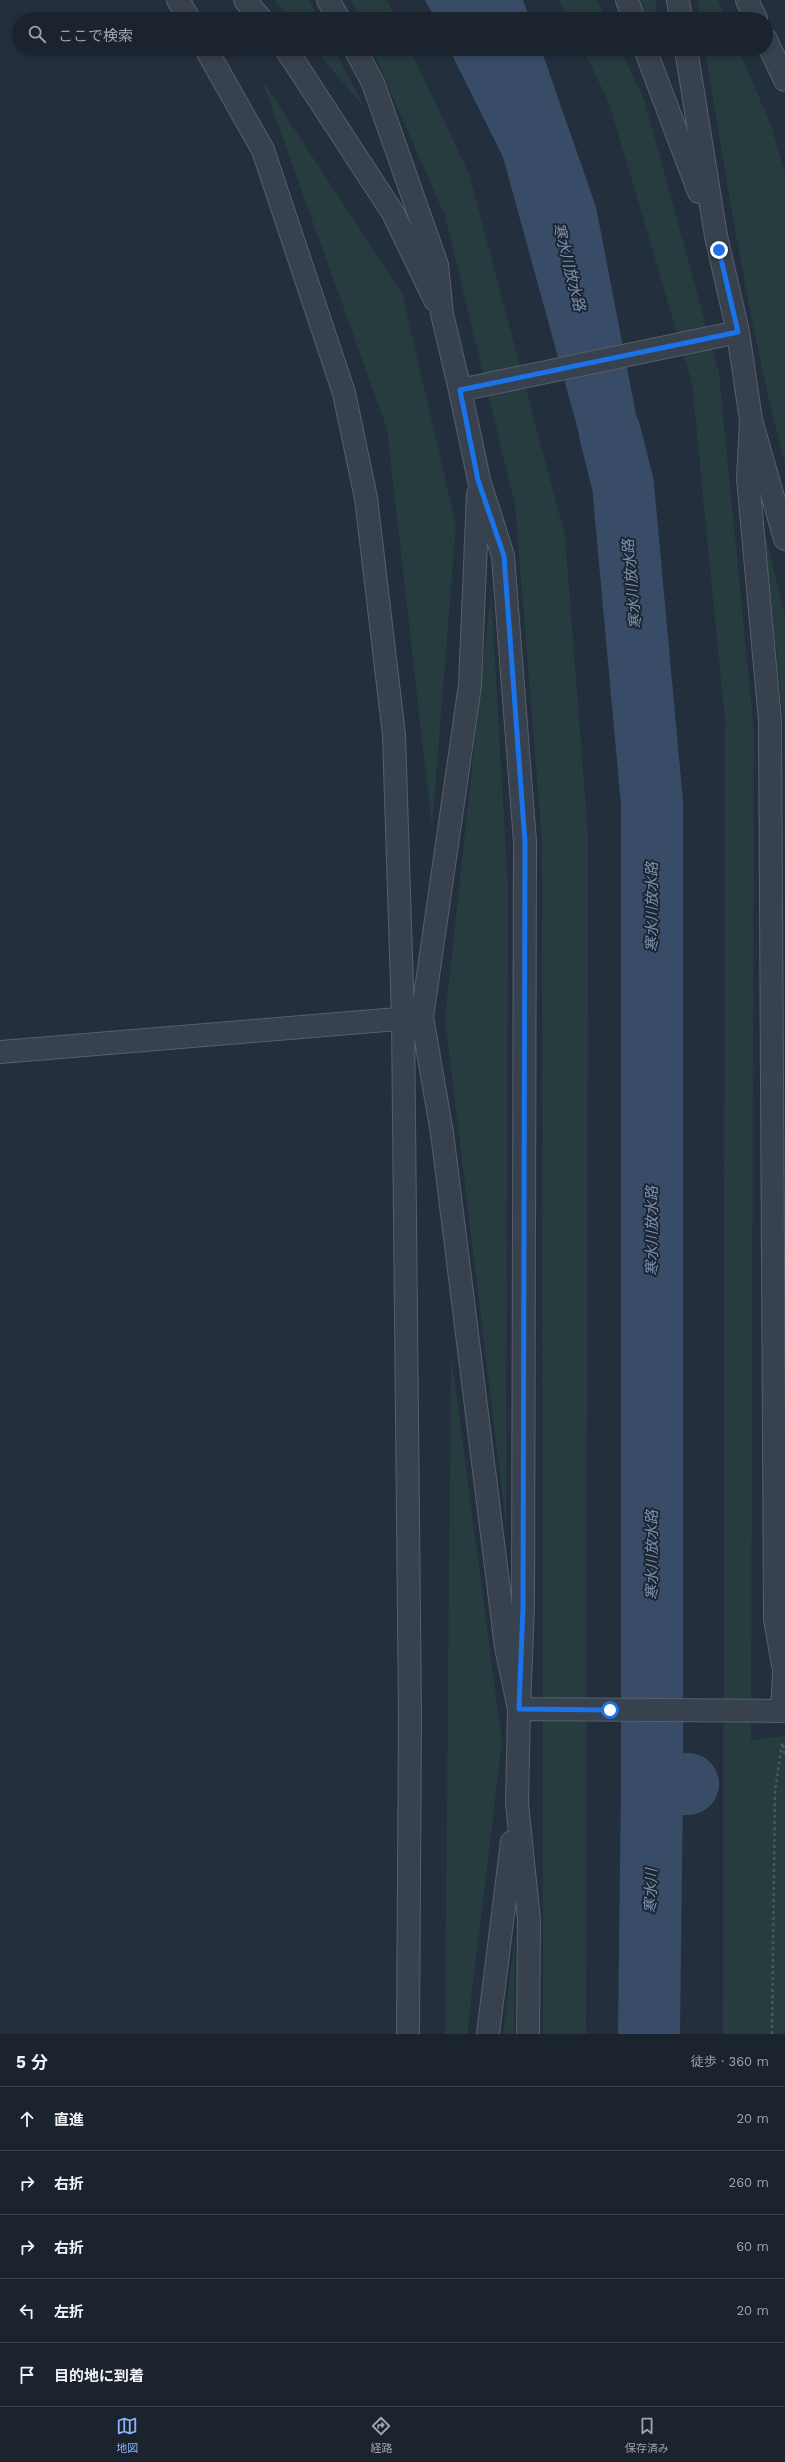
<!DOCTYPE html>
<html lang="ja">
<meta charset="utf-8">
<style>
:root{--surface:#1b232e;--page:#282f3a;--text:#f1f3f6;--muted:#a0a4aa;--line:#39404a;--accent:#8ab4f8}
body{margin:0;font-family:"Work Sans","Noto Sans JP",sans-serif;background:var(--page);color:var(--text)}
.stop{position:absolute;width:12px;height:12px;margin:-9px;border:3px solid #1a73e8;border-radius:50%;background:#fff}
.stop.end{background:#1a73e8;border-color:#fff;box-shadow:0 1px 4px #0008}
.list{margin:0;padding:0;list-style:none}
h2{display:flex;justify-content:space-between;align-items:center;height:52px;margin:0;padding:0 16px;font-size:17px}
h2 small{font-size:13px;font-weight:400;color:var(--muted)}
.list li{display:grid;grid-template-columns:26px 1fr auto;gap:12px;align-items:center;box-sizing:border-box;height:64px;padding:0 16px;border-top:1px solid var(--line)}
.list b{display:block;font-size:15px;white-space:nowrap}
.list em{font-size:13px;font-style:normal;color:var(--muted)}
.icon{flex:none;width:22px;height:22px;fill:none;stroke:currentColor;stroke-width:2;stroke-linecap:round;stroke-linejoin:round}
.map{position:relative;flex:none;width:785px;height:2034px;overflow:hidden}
.search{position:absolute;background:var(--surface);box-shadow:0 2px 6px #0003;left:12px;right:12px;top:12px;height:44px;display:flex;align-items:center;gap:10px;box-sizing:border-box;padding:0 14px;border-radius:22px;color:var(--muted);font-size:15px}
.sheet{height:372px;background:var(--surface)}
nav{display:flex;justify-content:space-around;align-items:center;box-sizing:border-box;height:56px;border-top:1px solid var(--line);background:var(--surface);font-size:11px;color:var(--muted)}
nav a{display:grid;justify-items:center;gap:2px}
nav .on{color:var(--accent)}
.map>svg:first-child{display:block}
.green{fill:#263c3f}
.water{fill:#394c67}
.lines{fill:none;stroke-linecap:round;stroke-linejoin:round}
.river{stroke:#394c67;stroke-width:62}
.minor-casing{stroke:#565f6c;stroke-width:24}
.path{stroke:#44595c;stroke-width:2.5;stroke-dasharray:3 3;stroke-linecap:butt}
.minor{stroke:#38414e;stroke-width:22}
.route{stroke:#1a73e8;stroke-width:5}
.labels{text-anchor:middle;stroke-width:4;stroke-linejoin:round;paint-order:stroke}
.water-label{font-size:15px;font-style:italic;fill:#7c92b1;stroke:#1d2633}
</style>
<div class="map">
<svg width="785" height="2034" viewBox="0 0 785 2034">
<rect width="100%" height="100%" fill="#242f3e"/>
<path class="green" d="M274 0H309L319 19H290Z
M351 0H387L396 19H359Z
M559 0H597L606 19H568Z
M640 0H655L659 19H648Z
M697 0H718L726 19H700Z
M315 49H334L366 110Z
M372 49H410L469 174 565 536 588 835 586 2034H543L542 841 515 505 445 216Z
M583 49H620L644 99 719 373 754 731 751 1740 785 1736V2034H723L725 721 692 383 609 103Z
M705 49H739L771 126 785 173V464C749 328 728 188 705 49Z
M262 80 402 293 456 525 432 828 387 429Z
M764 529 785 616V917L784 727Z
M491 590 508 889 506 1524 445 1019Z
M451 1353 502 1742 467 2034H445Z
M515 1935 514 2034H503Z"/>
<path class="water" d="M425 0H523L530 19H435Z
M449 49H541L596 207 655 513 603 521 503 157Z"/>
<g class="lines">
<path class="river" d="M610 433 623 485 652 803V1785
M649 2034 652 1785 688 1784"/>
<g class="minor-casing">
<path id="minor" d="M178 0 189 19
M245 0 261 19
M328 0 339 19
M627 0 634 19
M678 0 681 19
M747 0 756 19
M766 40 785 80
M206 49 263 150 344 393 366 498 394 735 403 1018 410 1718 408 2034
M286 49 393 213 435 300
M355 49 373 83 437 265 442 314 460 390 738 332 716 236 686 49
M645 49 699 192
M738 332 751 420 785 539
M460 390 479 480 503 556 525 842 523 1607 519 1709 785 1711
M751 420 748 479 770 721 775 1619 783 1665
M422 1017 470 685 478 494
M0 1052 422 1017 442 1133 506 1647 519 1709 517 1803 529 1920 528 2034
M782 1711 785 1655
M488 2034 512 1842"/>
</g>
<path class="path" d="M783 1745 785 1756
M772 2034 775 1792 782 1743"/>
<use href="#minor" class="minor"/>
</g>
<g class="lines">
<path class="route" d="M610 1710 519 1709 523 1607 525 842 504 556 478 480 460 390 738 332 719 250"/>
</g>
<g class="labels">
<g class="water-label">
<text transform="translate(569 267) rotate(76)" y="5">寒水川放水路</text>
<text transform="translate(632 584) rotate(-95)" y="5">寒水川放水路</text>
<text transform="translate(652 907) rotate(-90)" y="5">寒水川放水路</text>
<text transform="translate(652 1231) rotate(-90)" y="5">寒水川放水路</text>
<text transform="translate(652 1555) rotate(-90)" y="5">寒水川放水路</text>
<text transform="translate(651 1891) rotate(-89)" y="5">寒水川</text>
</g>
</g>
</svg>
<div class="stop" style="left:610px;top:1710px"></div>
<div class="stop end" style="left:719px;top:250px"></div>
<div class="search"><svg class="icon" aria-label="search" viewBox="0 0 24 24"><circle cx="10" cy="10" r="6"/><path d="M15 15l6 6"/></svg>ここで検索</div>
</div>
<section class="sheet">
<h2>5 分<small>徒歩 · 360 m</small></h2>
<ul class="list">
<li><svg class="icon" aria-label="ahead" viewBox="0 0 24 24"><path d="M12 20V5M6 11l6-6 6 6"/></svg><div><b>直進</b></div><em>20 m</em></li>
<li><svg class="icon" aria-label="right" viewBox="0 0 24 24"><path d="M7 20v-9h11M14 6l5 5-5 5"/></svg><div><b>右折</b></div><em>260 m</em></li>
<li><svg class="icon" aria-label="right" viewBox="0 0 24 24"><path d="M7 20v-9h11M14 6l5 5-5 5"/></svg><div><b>右折</b></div><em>60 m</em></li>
<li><svg class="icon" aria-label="left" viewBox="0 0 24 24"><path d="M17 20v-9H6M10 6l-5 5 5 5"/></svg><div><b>左折</b></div><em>20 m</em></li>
<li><svg class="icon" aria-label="arrive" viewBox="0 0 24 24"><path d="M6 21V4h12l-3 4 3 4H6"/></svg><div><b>目的地に到着</b></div></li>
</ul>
</section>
<nav>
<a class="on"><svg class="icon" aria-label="map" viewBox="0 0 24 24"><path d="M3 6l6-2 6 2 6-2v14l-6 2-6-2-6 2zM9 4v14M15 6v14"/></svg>地図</a>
<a><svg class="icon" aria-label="directions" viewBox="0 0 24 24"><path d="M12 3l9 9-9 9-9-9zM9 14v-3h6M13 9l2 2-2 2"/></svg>経路</a>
<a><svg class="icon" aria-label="saved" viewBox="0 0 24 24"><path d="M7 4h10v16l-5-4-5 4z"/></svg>保存済み</a>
</nav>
